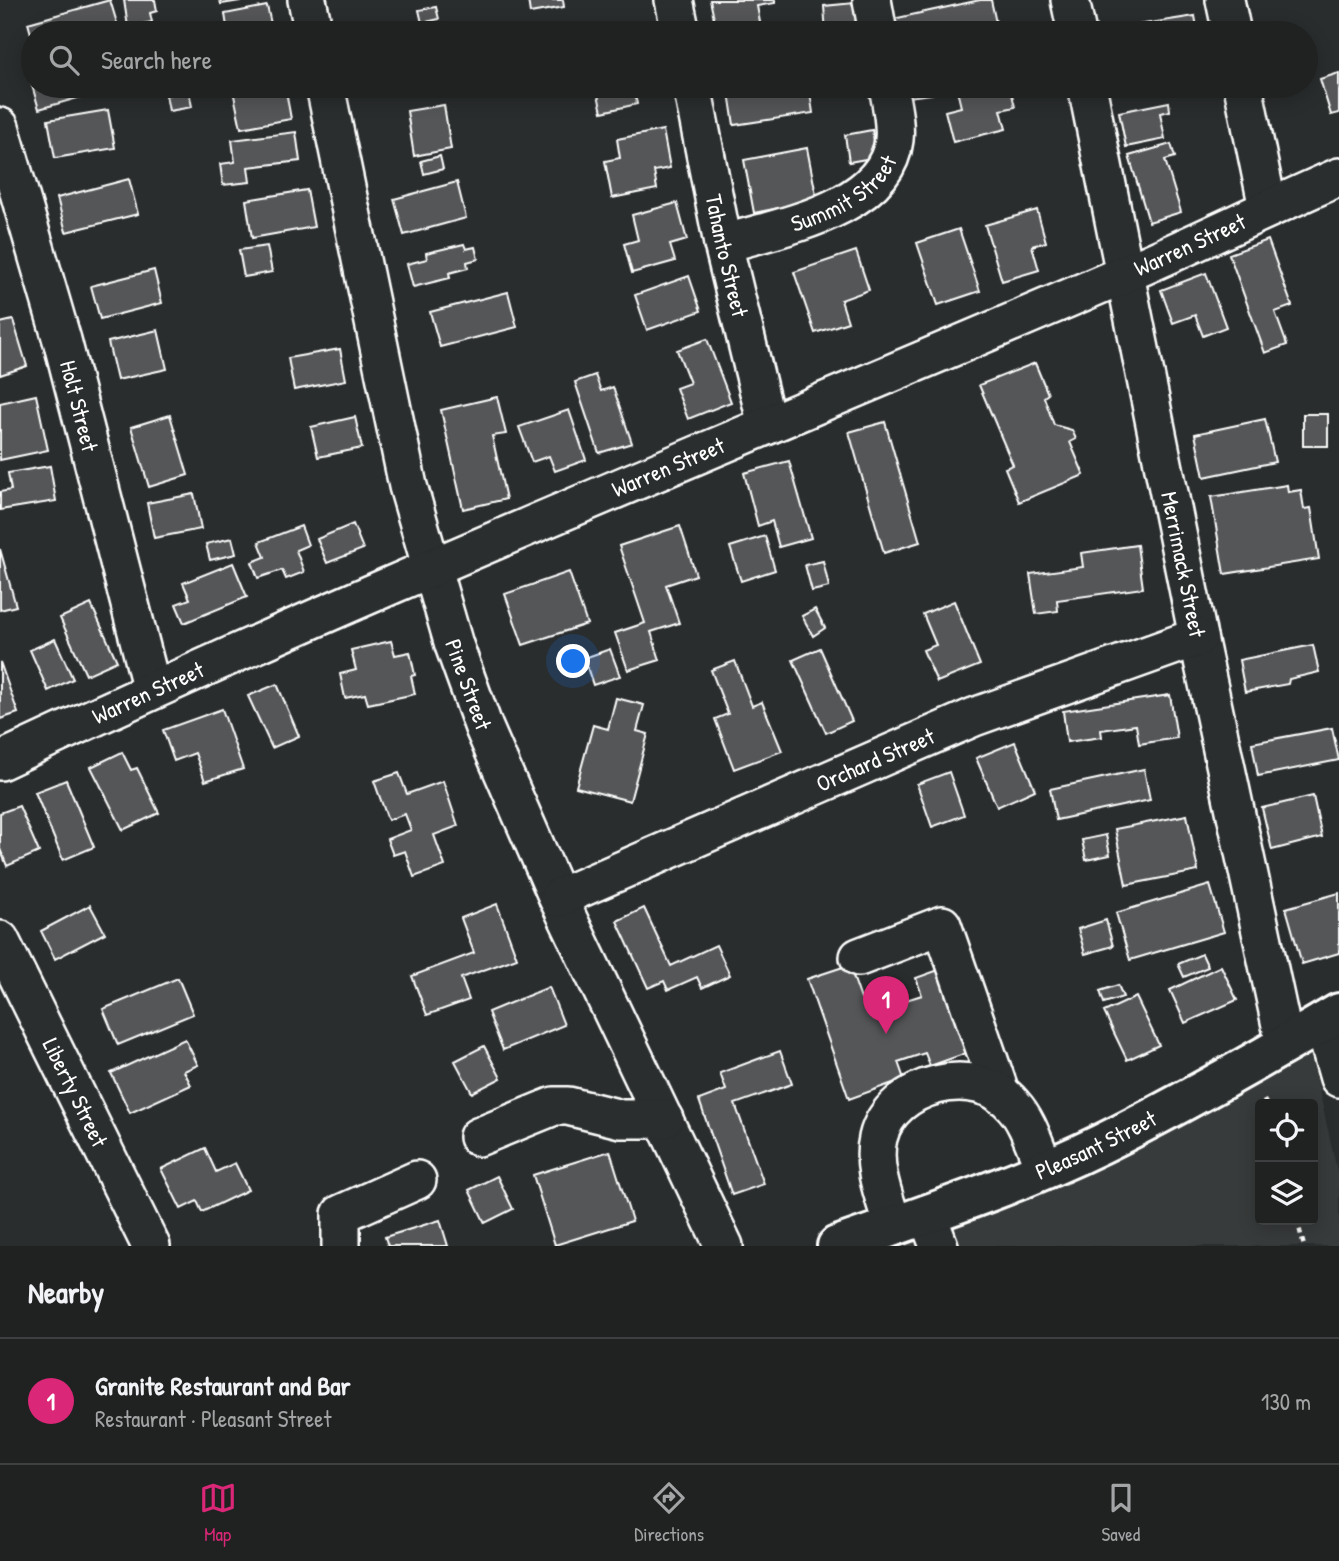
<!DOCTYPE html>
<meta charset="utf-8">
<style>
:root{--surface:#202222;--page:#282a2a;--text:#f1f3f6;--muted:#a2a4a5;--line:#3d3f40;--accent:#db2777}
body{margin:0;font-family:"Patrick Hand",sans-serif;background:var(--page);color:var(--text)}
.controls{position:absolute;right:21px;bottom:21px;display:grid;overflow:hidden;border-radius:7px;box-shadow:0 4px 18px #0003}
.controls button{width:63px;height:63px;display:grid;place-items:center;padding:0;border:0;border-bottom:2px solid var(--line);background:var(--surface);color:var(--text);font:35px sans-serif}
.you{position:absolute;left:574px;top:662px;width:24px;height:24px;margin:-18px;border:5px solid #fff;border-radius:50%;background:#1a73e8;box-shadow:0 0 0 10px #1a73e833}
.badge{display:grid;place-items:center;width:46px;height:46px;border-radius:50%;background:var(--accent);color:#fff;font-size:23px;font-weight:700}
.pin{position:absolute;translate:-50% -58px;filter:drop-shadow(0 2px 4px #0008)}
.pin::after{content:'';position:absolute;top:37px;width:24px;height:21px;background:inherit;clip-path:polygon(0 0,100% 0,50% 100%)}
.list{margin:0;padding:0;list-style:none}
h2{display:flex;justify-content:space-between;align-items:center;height:91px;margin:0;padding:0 28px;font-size:30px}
h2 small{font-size:23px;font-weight:400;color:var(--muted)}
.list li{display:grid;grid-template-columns:46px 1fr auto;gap:21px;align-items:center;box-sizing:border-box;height:126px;padding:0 28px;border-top:2px solid var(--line)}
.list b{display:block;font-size:26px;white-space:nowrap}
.list p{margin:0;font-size:23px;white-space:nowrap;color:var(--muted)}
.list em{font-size:23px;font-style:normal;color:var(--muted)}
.icon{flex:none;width:38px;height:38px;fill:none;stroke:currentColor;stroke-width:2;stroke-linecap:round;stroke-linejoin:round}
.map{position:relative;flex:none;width:1339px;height:1246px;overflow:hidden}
.search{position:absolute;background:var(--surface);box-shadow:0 4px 18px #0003;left:21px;right:21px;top:21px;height:77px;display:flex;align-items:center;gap:18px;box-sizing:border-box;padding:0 24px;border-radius:38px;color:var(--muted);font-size:26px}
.sheet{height:217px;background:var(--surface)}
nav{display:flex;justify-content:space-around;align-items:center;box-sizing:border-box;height:98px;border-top:2px solid var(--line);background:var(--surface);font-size:19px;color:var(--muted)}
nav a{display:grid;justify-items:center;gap:4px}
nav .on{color:var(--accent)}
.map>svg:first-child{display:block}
.built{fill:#373a3b;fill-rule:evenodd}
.building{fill:#555758;stroke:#fff;stroke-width:2}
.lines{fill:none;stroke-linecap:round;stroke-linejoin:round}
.minor-casing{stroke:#fff;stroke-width:42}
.major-casing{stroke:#fff;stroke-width:44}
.path{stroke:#fff;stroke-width:4.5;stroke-dasharray:5 5;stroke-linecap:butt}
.minor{stroke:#2a2d2e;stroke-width:37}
.major{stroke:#2a2d2e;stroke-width:38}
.labels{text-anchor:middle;stroke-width:6;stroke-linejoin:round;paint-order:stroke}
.street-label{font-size:23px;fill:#fff;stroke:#2a2d2e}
</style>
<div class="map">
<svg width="1339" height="1246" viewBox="0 0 1339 1246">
<rect width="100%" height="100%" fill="#2a2d2e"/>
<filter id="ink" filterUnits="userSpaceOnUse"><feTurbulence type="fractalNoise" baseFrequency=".0143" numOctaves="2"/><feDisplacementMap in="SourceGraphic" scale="14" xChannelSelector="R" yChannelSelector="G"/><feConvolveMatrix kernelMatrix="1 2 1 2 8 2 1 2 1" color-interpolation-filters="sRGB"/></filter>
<g filter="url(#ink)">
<path class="built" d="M1311 1054 1339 1179V1246H890L1112 1158 1211 1110ZM1260 1104H1313V1220H1260Z"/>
<path class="building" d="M110 0 120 33H33V41L28 23Z
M124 0H155L157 11 150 13 152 22 128 27Z
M220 0H246L221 4Z
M528 0H563L564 7 530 13Z
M710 0H775V3L757 6 762 33H717Z
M980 0H991L998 32 896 33 893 19Z
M854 3 857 33H826L824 6Z
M267 6 273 33H228L225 14Z
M436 7 439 19 422 23 419 10Z
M1195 16 1198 33H1113L1112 29Z
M416 22 419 33H377Z
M172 26 173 33H145V31Z
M791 28 792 33H763Z
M33 70V86H101L102 91 39 109 28 72Z
M1339 73V113L1331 115 1320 79Z
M232 86H285L291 119 241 128Z
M596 86H633L637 104 602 112Z
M728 86H809L813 113 734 125Z
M907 86H931L932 94 909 97Z
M956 86H1010L1015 107 1001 110 1006 129 953 142 945 111 961 107Z
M189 91 192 107 169 111 166 95Z
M1169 102 1170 111 1160 113 1165 139 1126 147 1119 112Z
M444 105 451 149 414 156 407 111Z
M108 110 115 148 55 158 48 120Z
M663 130 670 168 654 171 657 189 612 198 605 161 620 158 617 139Z
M872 130 877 157 849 162 845 135Z
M296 132 300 161 248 167 250 182 223 185 220 164 235 162 232 140Z
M1171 144 1175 157 1165 160 1181 212 1149 222 1129 156Z
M807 148 817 200 754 213 744 160Z
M440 156 443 169 424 174 421 161Z
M129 179 138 214 66 232 57 198Z
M457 182 466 218 404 235 394 199Z
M307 190 314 227 252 238 246 200Z
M677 203 687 240 670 245 675 261 632 273 624 244 638 240 632 215Z
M1037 210 1046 242 1032 246 1039 270 1002 281 985 225Z
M959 229 980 291 938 305 917 243Z
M1268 240 1292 306 1275 312 1287 345 1265 353 1229 254Z
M464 244 466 249 475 247 478 259 467 262 468 268 449 273 450 278 413 287 407 264 427 259 426 253Z
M267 246 272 272 244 277 239 250Z
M856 251 869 290 841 300 848 322 815 333 794 272Z
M154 270 162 303 100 319 91 286Z
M1206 273 1226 327 1203 336 1195 315 1173 323 1161 290Z
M689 276 701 311 647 330 635 295Z
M508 292 517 327 440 347 430 312Z
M13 320 27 366 0 375V323Z
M158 330 167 369 117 380 108 342Z
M707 339 731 402 688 419 676 388 690 383 677 350Z
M340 349 346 380 294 390 288 358Z
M1035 363 1048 394 1044 397 1054 425 1072 430 1076 439 1070 442 1084 475 1019 502 1005 468 1013 465 979 385Z
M595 375 601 391 613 387 632 443 599 453 575 382Z
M36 395 48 450 0 460V403Z
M497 397 506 434 492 436 506 499 463 509 441 410Z
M569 410 586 460 555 471 549 456 532 462 519 427Z
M1303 414H1328V446H1303Z
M170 415 188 475 149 487 131 427Z
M355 417 362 448 318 457 311 427Z
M1265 419 1275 462 1204 477 1195 434Z
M885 422 920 542 884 553 849 432Z
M789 461 811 538 779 547 772 521 758 526 744 473Z
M50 466 56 501 0 510V492L11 490 8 473Z
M1287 485 1288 492 1301 490 1304 509 1311 508 1319 559 1224 574 1211 497Z
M194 494 201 529 154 538 147 503Z
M353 524 363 549 327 563 317 539Z
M301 526 308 545 296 550 304 572 286 579 282 570 258 578 252 562 265 557 259 542Z
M680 526 696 575 666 585 679 623 651 632 660 660 628 670 615 633 645 623 619 546Z
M765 536 775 570 741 581 730 547Z
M232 538 236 554 210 560 206 544Z
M1137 545 1143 588 1057 600 1058 611 1036 614 1030 574 1083 567 1081 553Z
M0 549 16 606 0 610Z
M823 561 829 587 812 591 805 565Z
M233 563 247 597 184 623 176 604 190 599 183 583Z
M569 572 587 624 523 645 505 594Z
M954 601 980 665 937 682 923 650 936 645 923 614Z
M91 604 117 661 86 675 60 618Z
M815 609 825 628 813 636 802 616Z
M55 639 73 679 48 691 30 650Z
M391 641 395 655 410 652 415 675 411 676 415 694 368 704 365 694 345 698 340 674 356 670 351 650Z
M1313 645 1319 672 1289 679 1288 684 1245 692 1239 660Z
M820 648 852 721 826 733 793 660Z
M610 649 620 676 593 685 584 658Z
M735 661 752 706 762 702 782 751 734 769 715 719 728 714 711 670Z
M0 662 18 713 0 719Z
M277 684 299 736 272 748 248 696Z
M1170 695 1177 738 1139 744 1136 725 1101 730 1102 737 1067 742 1063 711Z
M616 698 644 705 637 731 648 734 630 801 576 787 593 725 608 729Z
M222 709 243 769 205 781 195 753 174 761 163 730Z
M1332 728 1339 760 1258 776 1252 743Z
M1015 742 1035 790 997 807 976 758Z
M122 752 131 770 137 768 159 813 123 830 91 767Z
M1144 769 1150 800 1056 820 1050 789Z
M949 772 964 815 932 827 917 784Z
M399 773 407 794 443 781 458 826 434 835 445 866 414 877 405 851 393 855 387 839 411 830 405 814 388 820 374 781Z
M66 780 94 847 63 860 35 792Z
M1313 796 1322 837 1272 850 1262 808Z
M19 806 39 852 7 866 0 849V813Z
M1187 815 1198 871 1126 885 1115 829Z
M1106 835 1110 855 1086 860 1082 840Z
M1210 885 1224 932 1130 960 1116 913Z
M1339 893V953L1302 964 1286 908Z
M497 904 517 958 461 978 469 1000 427 1015 412 976 474 953 461 918Z
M90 905 105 933 55 959 41 931Z
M644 908 671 966 716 945 730 975 702 988 697 977 668 990 664 981 648 988 617 921Z
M1106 920 1113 946 1085 954 1078 929Z
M1202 954 1208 967 1184 977 1178 964Z
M849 965 861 999 901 985 906 1000 922 995 916 978 947 967 975 1050 930 1066 925 1053 898 1062 904 1079 849 1099 807 979Z
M1221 966 1237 1000 1185 1023 1170 990Z
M178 978 193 1014 118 1045 103 1009Z
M1118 985 1123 997 1104 1003 1100 991Z
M549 987 564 1025 503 1050 488 1012Z
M1136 997 1159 1045 1127 1060 1104 1012Z
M185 1039 198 1065 184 1071 191 1085 130 1113 111 1073Z
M484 1046 501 1078 472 1093 455 1061Z
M780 1051 792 1084 735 1104 764 1184 732 1195 699 1100 726 1090 720 1073Z
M205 1148 216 1172 235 1163 248 1190 202 1212 197 1201 181 1209 161 1169Z
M610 1151 632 1221 555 1245 533 1175Z
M497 1176 513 1209 485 1223 469 1190Z
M440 1220 448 1246H388L385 1237Z"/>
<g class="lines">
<g class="minor-casing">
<g id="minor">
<path d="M307 0 314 33"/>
<path d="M674 0 681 33"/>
<path d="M872 0 878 33"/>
<path d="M1070 0 1077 33"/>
<path d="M1225 0 1232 33"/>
<path id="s1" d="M325 86 408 486 454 645 484 728 558 898 724 1246"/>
<path id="s2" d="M692 86 723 244 767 425"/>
<path id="s3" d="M1087 86 1198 637 1285 1044"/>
<path d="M1243 86 1268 208"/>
<path id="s4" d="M0 127 62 340 152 690"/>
<path id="s5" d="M723 244C778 227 886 210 894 140 896 123 891 103 888 86"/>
<path id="s6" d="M0 761C368 588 745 437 1118 277 1193 245 1265 209 1339 177"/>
<path id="s7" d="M558 898 974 717 1198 637"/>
<path id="s8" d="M0 940 151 1246"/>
<path d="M859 957 942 925 1001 1095"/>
<path d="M1323 1022 1339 1078"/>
<path d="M478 1137 554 1106H568L621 1119H664"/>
<path d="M927 1214 939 1246"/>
<path d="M893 1226C885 1199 871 1167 878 1138 891 1083 977 1062 1013 1105 1028 1121 1035 1147 1044 1167"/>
<path d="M341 1246V1214L417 1180"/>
</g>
</g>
<g class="major-casing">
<g id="major">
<path id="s9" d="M837 1246C925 1215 1017 1185 1101 1144 1182 1104 1261 1059 1339 1013"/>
</g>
</g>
<path class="path" d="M1264 1100 1266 1104
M1297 1220 1304 1246"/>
<use href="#minor" class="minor"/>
<use href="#major" class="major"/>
</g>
</g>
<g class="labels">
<g class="street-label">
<text dy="8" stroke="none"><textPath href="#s5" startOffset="133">Summit Street</textPath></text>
<text dy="8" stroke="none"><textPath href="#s6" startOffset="1297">Warren Street</textPath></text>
<text dy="8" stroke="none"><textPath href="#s2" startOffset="173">Tahanto Street</textPath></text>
<text dy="8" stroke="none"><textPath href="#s4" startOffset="290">Holt Street</textPath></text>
<text dy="8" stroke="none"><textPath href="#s6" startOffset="730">Warren Street</textPath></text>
<text dy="8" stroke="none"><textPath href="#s3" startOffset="488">Merrimack Street</textPath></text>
<text dy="8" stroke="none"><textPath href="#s1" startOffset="616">Pine Street</textPath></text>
<text dy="8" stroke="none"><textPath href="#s6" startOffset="163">Warren Street</textPath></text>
<text dy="8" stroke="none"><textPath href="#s7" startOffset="346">Orchard Street</textPath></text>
<text dy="8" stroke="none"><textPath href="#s8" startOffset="170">Liberty Street</textPath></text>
<text dy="8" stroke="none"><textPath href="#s9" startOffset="278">Pleasant Street</textPath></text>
</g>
</g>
</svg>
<div class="controls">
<button><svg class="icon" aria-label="locate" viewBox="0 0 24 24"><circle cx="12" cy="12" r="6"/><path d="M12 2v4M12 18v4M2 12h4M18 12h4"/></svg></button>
<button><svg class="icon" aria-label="layers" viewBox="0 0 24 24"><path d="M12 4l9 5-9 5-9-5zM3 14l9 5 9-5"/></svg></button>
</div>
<div class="you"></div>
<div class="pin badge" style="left:886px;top:1034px">1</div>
<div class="search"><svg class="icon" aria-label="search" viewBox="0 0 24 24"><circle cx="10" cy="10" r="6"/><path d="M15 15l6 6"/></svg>Search here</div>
</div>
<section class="sheet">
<h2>Nearby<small></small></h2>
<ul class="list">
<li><span class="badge">1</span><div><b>Granite Restaurant and Bar</b><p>Restaurant · Pleasant Street</p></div><em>130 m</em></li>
</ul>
</section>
<nav>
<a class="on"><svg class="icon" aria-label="map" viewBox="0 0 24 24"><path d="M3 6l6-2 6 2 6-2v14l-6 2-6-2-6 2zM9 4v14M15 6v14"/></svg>Map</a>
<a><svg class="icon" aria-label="directions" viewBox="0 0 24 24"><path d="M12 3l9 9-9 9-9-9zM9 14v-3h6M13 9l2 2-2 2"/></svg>Directions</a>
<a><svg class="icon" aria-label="saved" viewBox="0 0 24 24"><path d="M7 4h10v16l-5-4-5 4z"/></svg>Saved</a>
</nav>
